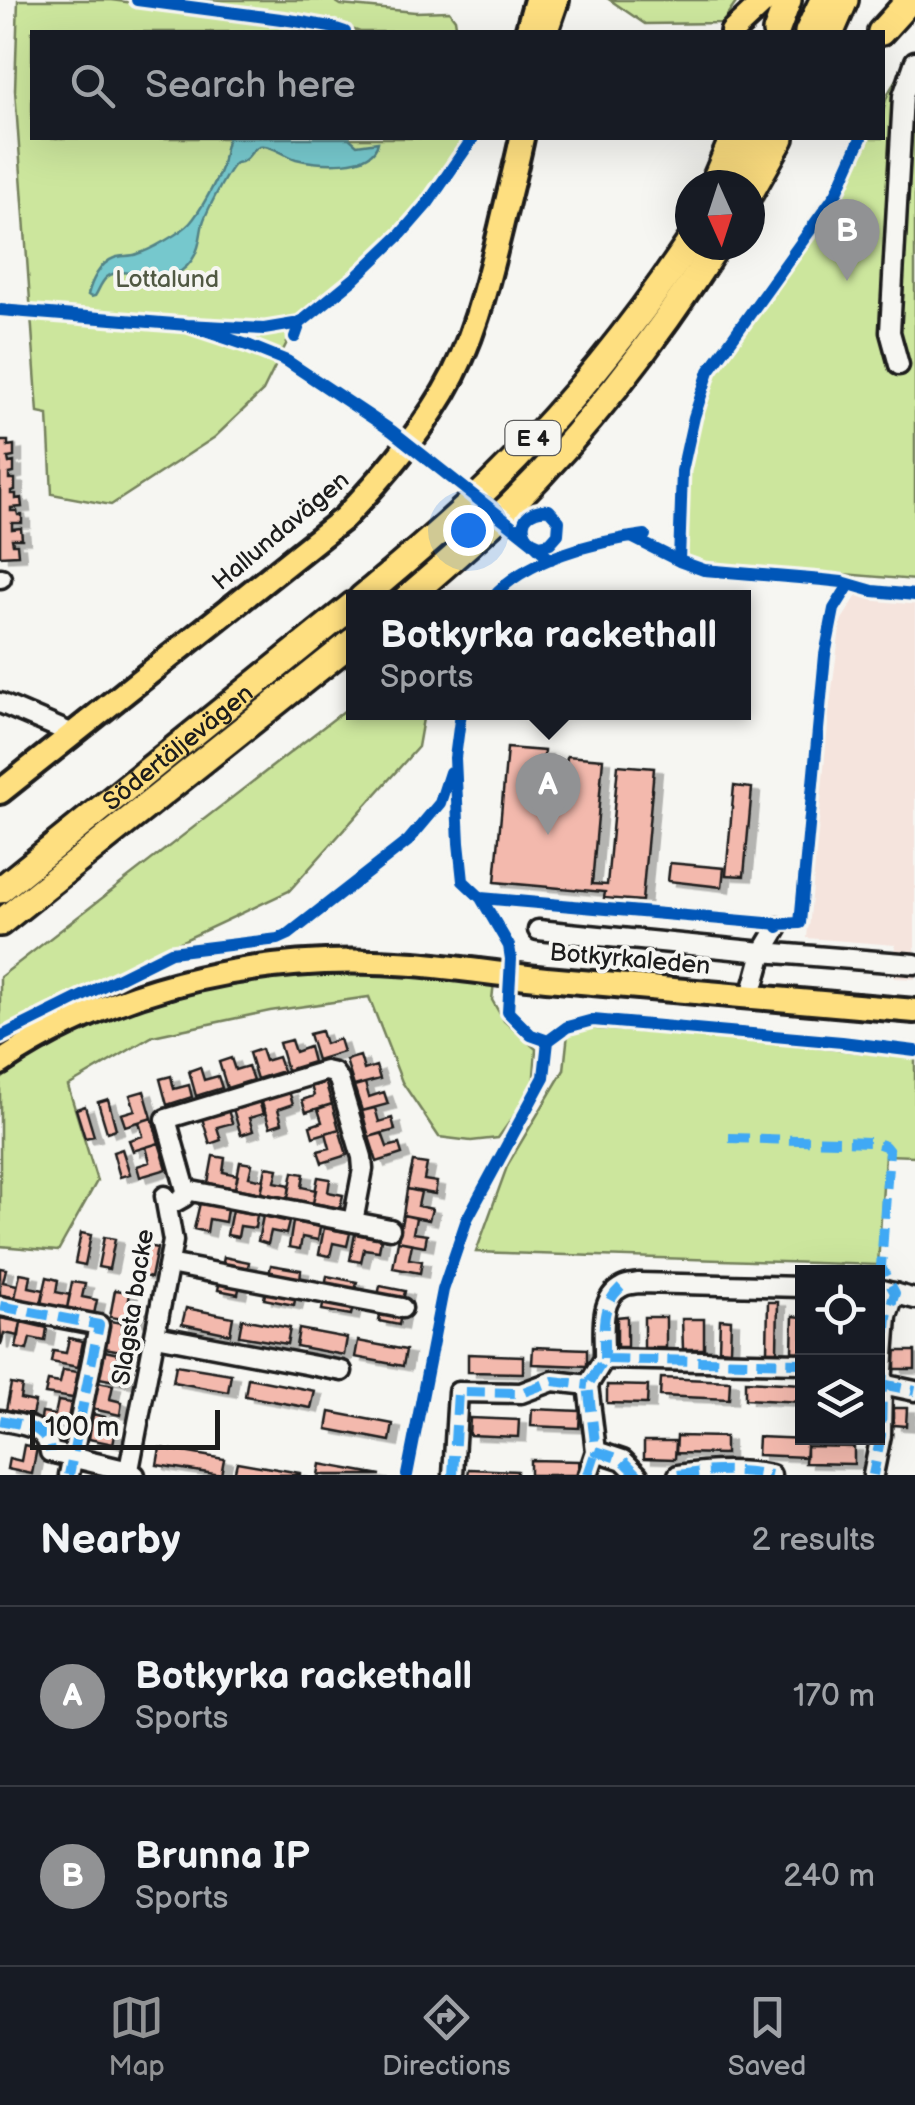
<!DOCTYPE html>
<meta charset="utf-8">
<style>
:root{--surface:#171b24;--page:#20242c;--text:#f1f3f6;--muted:#9ea1a6;--line:#363941;--accent:#919294}
body{margin:0;font-family:"Balsamiq Sans",sans-serif;background:var(--page);color:var(--text)}
.controls{position:absolute;right:30px;bottom:30px;display:grid;overflow:hidden;border-radius:0px;box-shadow:0 10px 40px #0002}
.controls button{width:90px;height:90px;display:grid;place-items:center;padding:0;border:0;border-bottom:2px solid var(--line);background:var(--surface);color:var(--text);font:50px sans-serif}
.compass{position:absolute;left:675px;top:170px;width:90px;height:90px;border-radius:50%;background:var(--surface);box-shadow:0 10px 40px #0002;rotate:177deg}
.scale{position:absolute;left:30px;bottom:25px;width:190px;box-sizing:border-box;padding-left:10px;border:5px solid #1c1c1c;border-top:0;font-size:28px;line-height:35px;white-space:nowrap;color:#1c1c1c;-webkit-text-stroke:8px #f6f6f2;paint-order:stroke}
.you{position:absolute;left:468px;top:530px;width:35px;height:35px;margin:-25px;border:8px solid #fff;border-radius:50%;background:#1a73e8;box-shadow:0 0 0 15px #1a73e833}
.badge{display:grid;place-items:center;width:65px;height:65px;border-radius:50%;background:var(--accent);color:#fff;font-size:32px;font-weight:700}
.pin{position:absolute;translate:-50% -82px;filter:drop-shadow(0 2px 5px #0008)}
.pin::after{content:'';position:absolute;top:52px;width:35px;height:30px;background:inherit;clip-path:polygon(0 0,100% 0,50% 100%)}
.popup{position:absolute;left:346px;top:590px;width:405px;height:130px;box-sizing:border-box;display:grid;place-content:center;border-radius:0px;background:var(--surface);filter:drop-shadow(0 2px 8px #0005);font-size:32px;white-space:nowrap;color:var(--muted)}
.popup b{font-size:38px;color:var(--text)}
.popup::after{content:'';position:absolute;left:50%;top:100%;margin-left:-20px;border:20px solid transparent;border-top-color:var(--surface)}
.list{margin:0;padding:0;list-style:none}
h2{display:flex;justify-content:space-between;align-items:center;height:130px;margin:0;padding:0 40px;font-size:42px}
h2 small{font-size:32px;font-weight:400;color:var(--muted)}
.list li{display:grid;grid-template-columns:65px 1fr auto;gap:30px;align-items:center;box-sizing:border-box;height:180px;padding:0 40px;border-top:2px solid var(--line)}
.list b{display:block;font-size:38px;white-space:nowrap}
.list p{margin:0;font-size:32px;white-space:nowrap;color:var(--muted)}
.list em{font-size:32px;font-style:normal;color:var(--muted)}
.icon{flex:none;width:55px;height:55px;fill:none;stroke:currentColor;stroke-width:2;stroke-linecap:round;stroke-linejoin:round}
.map{position:relative;flex:none;width:915px;height:1475px;overflow:hidden}
.search{position:absolute;background:var(--surface);box-shadow:0 10px 40px #0002;left:30px;right:30px;top:30px;height:110px;display:flex;align-items:center;gap:25px;box-sizing:border-box;padding:0 35px;border-radius:0px;color:var(--muted);font-size:38px}
.sheet{height:490px;background:var(--surface)}
nav{display:flex;justify-content:space-around;align-items:center;box-sizing:border-box;height:140px;border-top:2px solid var(--line);background:var(--surface);font-size:28px;color:var(--muted)}
nav a{display:grid;justify-items:center;gap:5px}
nav .on{color:var(--accent)}
.map>svg:first-child{display:block}
.built{fill:#f5e4dd}
.green{fill:#cce69d;stroke:#74815c;stroke-width:2.5}
.water{fill:#76c8cd;stroke:#528386;stroke-width:2.5}
.building{fill:#f3b9ad;stroke:#1c1c1c;stroke-width:2.5;filter:url(#shadow)}
.lines{fill:none;stroke-linecap:round;stroke-linejoin:round}
.minor-casing{stroke:#1c1c1c;stroke-width:25}
.major-casing{stroke:#1c1c1c;stroke-width:30}
.highway-casing{stroke:#1c1c1c;stroke-width:32}
.minor{stroke:#f6f6f2;stroke-width:18}
.major{stroke:#fedf80;stroke-width:22}
.highway{stroke:#fedf80;stroke-width:25}
.quiet{stroke:#3fa9f5;stroke-width:10;stroke-dasharray:20 10;stroke-linecap:butt}
.cycleway-casing{stroke:#f6f6f2;stroke-width:19}
.cycleway{stroke:#0057b8;stroke-width:12}
.labels{text-anchor:middle;stroke-width:8;stroke-linejoin:round;paint-order:stroke}
.shield{fill:#f6f6f2;stroke:#5d5d5c;stroke-width:2.5}
.shield-label{font-size:22px;font-weight:bold;fill:#1c1c1c}
.park-label{font-size:25px;fill:#515943;stroke:#f6f6f2}
.street-label{font-size:25px;fill:#1c1c1c;stroke:#f6f6f2}
</style>
<div class="map">
<svg width="915" height="1475" viewBox="0 0 915 1475">
<defs>
<filter id="shadow"><feDropShadow dx="8" dy="4.5" stdDeviation="0" flood-color="#0004"/></filter>
</defs>
<rect width="100%" height="100%" fill="#f6f6f2"/>
<filter id="ink" filterUnits="userSpaceOnUse"><feTurbulence type="fractalNoise" baseFrequency=".01" numOctaves="2"/><feDisplacementMap in="SourceGraphic" scale="20" xChannelSelector="R" yChannelSelector="G"/><feConvolveMatrix kernelMatrix="1 2 1 2 8 2 1 2 1" color-interpolation-filters="sRGB"/></filter>
<g filter="url(#ink)">
<path class="built" d="M858 594 915 599V979L894 978 895 945 807 938 824 749 841 621Z"/>
<path class="green" d="M18 0H111L277 22 333 32H32V138H466L456 155 417 207 345 281 299 318 263 391 215 437 111 505 52 494 48 415 38 413 15 90Z
M176 0H333L341 5 415 12 449 11 455 19 457 32H360L332 22Z
M610 0H738L722 23 645 24Z
M915 60V580L686 561 690 458 715 372 842 191 867 138H882C883 95 886 90 915 60Z
M353 704V712L424 713 418 747 289 891 131 965 0 1030V977Z
M377 970 494 982 492 1000 504 1021 536 1049 533 1089 498 1138 471 1141 439 1137 402 1082 369 997 270 1011 153 1036 68 1086 97 1181 58 1251 0 1246V1080L27 1058 126 1011 186 992 276 976Z
M585 1028 723 1038 915 1058V1156L885 1155 878 1265 476 1252 508 1164 564 1070 568 1033Z"/>
<path class="water" d="M228 138H349L357 145 378 142C373 170 317 164 296 159 285 156 270 144 260 146 252 148 250 158 243 161 241 163 238 162 236 163 229 167 205 215 203 223 200 235 200 249 192 260 166 297 130 260 107 277 101 282 99 290 95 296L91 297 88 295C91 282 100 263 114 258 121 255 130 257 137 254 149 251 182 232 190 223 200 212 216 182 221 168 224 158 224 148 228 138Z"/>
<path class="building" d="M0 441H8V446L14 445V457L8 458 9 463 14 462V473L9 474V479H15V490L11 491V494H16V499L21 498 22 507 11 508V511H17L18 515H22V523H12V529L21 528 22 539H12L13 544H17L18 555 0 556Z
M507 748 544 751 541 786 564 788 567 756 603 759 592 884 607 885 618 765 654 768 642 901 604 898 605 892 495 882Z
M734 786 752 788 744 876 726 875Z
M670 863 724 868 722 887 668 881Z
M321 1031 325 1044 339 1039 343 1052 317 1060 309 1034Z
M291 1040 295 1052 309 1047 313 1062 287 1070 279 1043Z
M261 1049 265 1061 278 1057 283 1071 257 1079 249 1053Z
M360 1056 364 1070 376 1066 380 1079 354 1086 346 1060Z
M231 1058 235 1070 248 1066 253 1080 227 1088 219 1062Z
M200 1067 204 1080 218 1076 222 1088 196 1096 189 1071Z
M171 1076 174 1089 189 1085 192 1097 167 1105 160 1079Z
M324 1078 332 1104 306 1112 302 1100 314 1096 310 1082Z
M365 1083 369 1097 384 1092 388 1104 362 1111 354 1086Z
M144 1091 152 1118 125 1126 121 1114 135 1110 130 1095Z
M289 1091 293 1104 278 1109 282 1123 270 1127 261 1100Z
M108 1099 116 1129 107 1132 98 1102Z
M259 1101 263 1114 249 1118 253 1131 241 1135 233 1109Z
M332 1104 339 1129 313 1137 310 1126 322 1122 318 1109Z
M85 1106 94 1136 85 1138 76 1109Z
M375 1108 379 1122 392 1118 395 1130 369 1137 362 1111Z
M228 1110 232 1123 217 1127 221 1140 210 1144 202 1118Z
M152 1118 159 1143 133 1151 129 1140 143 1136 139 1122Z
M339 1129 347 1155 322 1163 318 1151 330 1148 326 1133Z
M382 1133 387 1147 399 1144 402 1154 377 1162 369 1137Z
M159 1143 167 1169 140 1177 137 1166 150 1162 146 1147Z
M122 1149 130 1174 120 1177 113 1152Z
M213 1156 225 1158 223 1172 238 1175 235 1188 208 1183Z
M240 1162 252 1164 249 1177 264 1180 261 1193 235 1188Z
M413 1162 427 1164 424 1180 437 1182 435 1194 407 1189Z
M266 1167 278 1169 275 1182 290 1185 288 1198 261 1193Z
M293 1172 304 1174 302 1187 316 1190 313 1203 288 1198Z
M318 1177 330 1179 328 1192 343 1195 340 1208 313 1203Z
M407 1189 421 1192 418 1206 432 1209 429 1220 403 1215Z
M200 1203 227 1209 225 1222 209 1219 207 1232 194 1229Z
M232 1210 257 1215 255 1228 240 1226 238 1237 227 1235Z
M403 1215 416 1218 413 1233 427 1235 425 1246 398 1241Z
M263 1216 289 1222 286 1234 271 1231 268 1244 258 1241Z
M293 1222 320 1227 318 1240 302 1237 300 1249 289 1247Z
M324 1228 350 1233 347 1246 333 1243 330 1256 319 1254Z
M81 1233 91 1235 85 1265 75 1263Z
M355 1234 381 1239 379 1251 364 1249 361 1262 350 1260Z
M104 1237 115 1239 109 1269 98 1267Z
M398 1241 412 1244 409 1259 422 1261 420 1273 393 1268Z
M147 1246 157 1248 151 1278 141 1275Z
M224 1257 249 1262 247 1272 222 1267Z
M271 1265 301 1270 300 1281 269 1275Z
M0 1268 6 1269 3 1282 17 1285 15 1298 0 1295Z
M20 1273 31 1275 29 1287 44 1290 41 1304 15 1298Z
M327 1276 357 1282 355 1291 325 1285Z
M47 1277 58 1280 56 1292 70 1295 67 1308 41 1304Z
M220 1280 240 1284 238 1294 218 1290Z
M72 1282 85 1284 82 1297 97 1300 94 1314 67 1308Z
M380 1286 405 1291 403 1301 378 1296Z
M266 1289 296 1295 294 1305 264 1299Z
M115 1290 130 1292 128 1307 140 1309 138 1321 110 1317Z
M324 1300 353 1306 351 1315 322 1310Z
M768 1302H778L777 1351H767Z
M186 1308 233 1317 230 1334 182 1324Z
M381 1311 401 1314 399 1325 379 1321Z
M627 1316V1347H617V1317Z
M793 1316 802 1317V1352H792Z
M644 1317H666V1348H644Z
M0 1318 21 1322 19 1336 4 1333 1 1345Z
M242 1319 290 1328 287 1344 239 1336Z
M682 1319H704V1349H683Z
M720 1319 731 1320 730 1350 719 1349Z
M110 1321 123 1323 121 1339 134 1341 132 1353 105 1348Z
M21 1322 47 1328 45 1341 30 1338 27 1350 16 1348Z
M299 1329 347 1338 344 1355 296 1346Z
M69 1338 83 1341 78 1367 51 1362 53 1351 66 1353Z
M358 1341 406 1350 403 1366 355 1357Z
M533 1347 587 1349V1366L532 1364Z
M105 1351 118 1354 115 1369 128 1372 126 1383 99 1378Z
M895 1351H915V1369H895Z
M468 1354 523 1356V1373L468 1372Z
M176 1365 231 1374 228 1392 173 1382Z
M63 1370 78 1372 73 1398 45 1394 48 1381 60 1383Z
M248 1378 315 1391 311 1408 245 1396Z
M661 1378 730 1381 729 1399 660 1396Z
M745 1381 802 1384V1402L745 1399Z
M98 1382 113 1385 110 1399 122 1402 120 1415 93 1409Z
M11 1384 22 1386 20 1399 35 1402 32 1415 6 1410Z
M607 1385 648 1386 647 1404 607 1403Z
M58 1401 71 1403 66 1429 40 1424 42 1413 55 1415Z
M893 1408H907L906 1426 893 1425Z
M532 1409 580 1411 579 1428 531 1426Z
M330 1412 393 1424 390 1441 327 1429Z
M93 1414 105 1417 102 1431 115 1434 113 1444 89 1439Z
M470 1418 519 1420 518 1437 469 1435Z
M677 1436 725 1437V1454L676 1453Z
M758 1437 806 1439V1457L757 1455Z
M644 1441H676L675 1459 644 1458Z
M24 1445 37 1448 32 1474 7 1469 9 1458 21 1461Z
M806 1446 854 1447V1464L805 1463Z
M160 1448 224 1459 221 1475 157 1465Z
M530 1460 579 1461 578 1475H530Z
M237 1462 300 1473V1475H234Z
M320 1464 381 1475H318Z
M469 1469 517 1471V1475H468Z"/>
<g class="lines">
<g class="minor-casing">
<path id="minor" d="M899 365 890 332 903 96 915 61
M0 578H1
M0 703 73 734
M538 930 763 952 915 964
M751 996 763 952 778 927
M186 1190 390 1229
M168 1206 184 1197 186 1190 166 1119 325 1071 334 1073 339 1080 362 1157 363 1169 353 1222
M169 1264 402 1308
M878 1289 915 1299
M0 1306 99 1325 69 1475
M156 1336 342 1371
M604 1359C605 1337 597 1299 622 1287 627 1284 633 1284 639 1283L802 1287
M882 1384 915 1391
M0 1420C22 1425 47 1425 50 1452L129 1471 135 1475
M128 1475 173 1241 165 1196
M453 1475 458 1392 521 1393 553 1381 588 1385
M588 1475 596 1451
M638 1475 623 1460 596 1451 588 1385 604 1359 802 1363
M678 1475C710 1470 740 1469 771 1475
M873 1475 881 1435 882 1384 887 1316 895 1293"/>
</g>
<g class="major-casing">
<path id="major" d="M527 32 536 0
M546 32 557 0
M732 32 766 0
M0 792 344 518C381 479 416 439 444 392 474 341 487 284 501 227 508 197 516 167 522 138
M0 1063C121 982 270 952 414 964 462 968 510 976 558 980 677 990 796 1000 915 1011"/>
</g>
<g class="highway-casing">
<g id="highway">
<path d="M776 32 788 0"/>
<path d="M808 32 823 0"/>
<path d="M831 32 845 0"/>
<path d="M881 32 910 0"/>
<path d="M713 185 733 138"/>
<path d="M728 185 755 138"/>
<path d="M750 193 781 138"/>
<path d="M362 598C405 562 449 525 489 486 564 412 632 329 690 242"/>
<path d="M407 598C442 568 478 537 511 505 589 427 657 338 717 245"/>
<path id="s1" d="M0 890 353 605"/>
<path d="M0 923 353 641"/>
</g>
</g>
<use href="#minor" class="minor"/>
<use href="#major" class="major"/>
<use href="#highway" class="highway"/>
<path class="quiet" d="M729 1138 873 1142 885 1146 889 1151 881 1267 895 1293 887 1316 882 1384 881 1435 873 1475
M0 1306 99 1325 69 1475
M604 1359C605 1331 598 1308 621 1287
M882 1384 915 1391
M0 1420C22 1425 47 1425 50 1452
M453 1475 458 1392 521 1393 553 1381 588 1385
M588 1475 596 1451
M638 1475 623 1460 596 1451 588 1385 604 1359 802 1363
M678 1475C710 1470 740 1469 771 1475"/>
<g class="cycleway-casing">
<path id="cycleway" d="M137 0 296 21 330 27 345 32
M0 310 187 325 264 329 300 323
M187 325 250 346 287 361 392 431 531 541 540 545 550 543 558 534 559 521 549 510C535 508 517 517 526 534 531 543 543 552 551 559
M295 337 300 323 354 279 401 234 428 203 473 138
M631 537 679 561 704 570 823 580 842 582 873 591 915 595
M679 561 682 471 694 417 709 371 836 194 861 138
M492 598C524 559 597 541 645 535
M481 898 779 924
M778 927 779 924 800 923 825 655 834 609 849 585
M0 1037 171 952 278 939 289 934 408 841 440 803 450 772
M548 1041 567 1027 593 1020 842 1042 915 1051
M407 1475 443 1290 467 1219 544 1077 548 1041 531 1035 508 1012 511 959 509 946 481 898 463 881 459 843 455 758 461 712"/>
</g>
<use href="#cycleway" class="cycleway"/>
</g>
</g>
<g class="labels">
<rect class="shield" x="505.5" y="421" width="55" height="34" rx="8"/>
<g class="shield-label">
<text x="533" y="446">E 4</text>
</g>
<g class="park-label">
<text x="167" y="287">Lottalund</text>
</g>
<g class="street-label">
<text transform="translate(280 530) rotate(-40)" y="9">Hallundavägen</text>
<text dy="9" stroke="none"><textPath href="#s1" startOffset="228">Södertäljevägen</textPath></text>
<text transform="translate(630 958) rotate(5)" y="9">Botkyrkaleden</text>
<text transform="translate(132 1307) rotate(-81)" y="9">Slagsta backe</text>
</g>
</g>
</svg>
<div class="controls">
<button><svg class="icon" aria-label="locate" viewBox="0 0 24 24"><circle cx="12" cy="12" r="6"/><path d="M12 2v4M12 18v4M2 12h4M18 12h4"/></svg></button>
<button><svg class="icon" aria-label="layers" viewBox="0 0 24 24"><path d="M12 4l9 5-9 5-9-5zM3 14l9 5 9-5"/></svg></button>
</div>
<svg class="compass" viewBox="-18 -18 36 36"><path d="M0-13l5 13h-10z" fill="#e53935"/><path d="M0 13l5-13h-10z" fill="#9ea1a6"/></svg>
<div class="scale">100 m</div>
<div class="you"></div>
<div class="pin badge" style="left:548px;top:835px">A</div>
<div class="popup"><b>Botkyrka rackethall</b>Sports</div>
<div class="pin badge" style="left:847px;top:281px">B</div>
<div class="search"><svg class="icon" aria-label="search" viewBox="0 0 24 24"><circle cx="10" cy="10" r="6"/><path d="M15 15l6 6"/></svg>Search here</div>
</div>
<section class="sheet">
<h2>Nearby<small>2 results</small></h2>
<ul class="list">
<li><span class="badge">A</span><div><b>Botkyrka rackethall</b><p>Sports</p></div><em>170 m</em></li>
<li><span class="badge">B</span><div><b>Brunna IP</b><p>Sports</p></div><em>240 m</em></li>
</ul>
</section>
<nav>
<a class="on"><svg class="icon" aria-label="map" viewBox="0 0 24 24"><path d="M3 6l6-2 6 2 6-2v14l-6 2-6-2-6 2zM9 4v14M15 6v14"/></svg>Map</a>
<a><svg class="icon" aria-label="directions" viewBox="0 0 24 24"><path d="M12 3l9 9-9 9-9-9zM9 14v-3h6M13 9l2 2-2 2"/></svg>Directions</a>
<a><svg class="icon" aria-label="saved" viewBox="0 0 24 24"><path d="M7 4h10v16l-5-4-5 4z"/></svg>Saved</a>
</nav>
